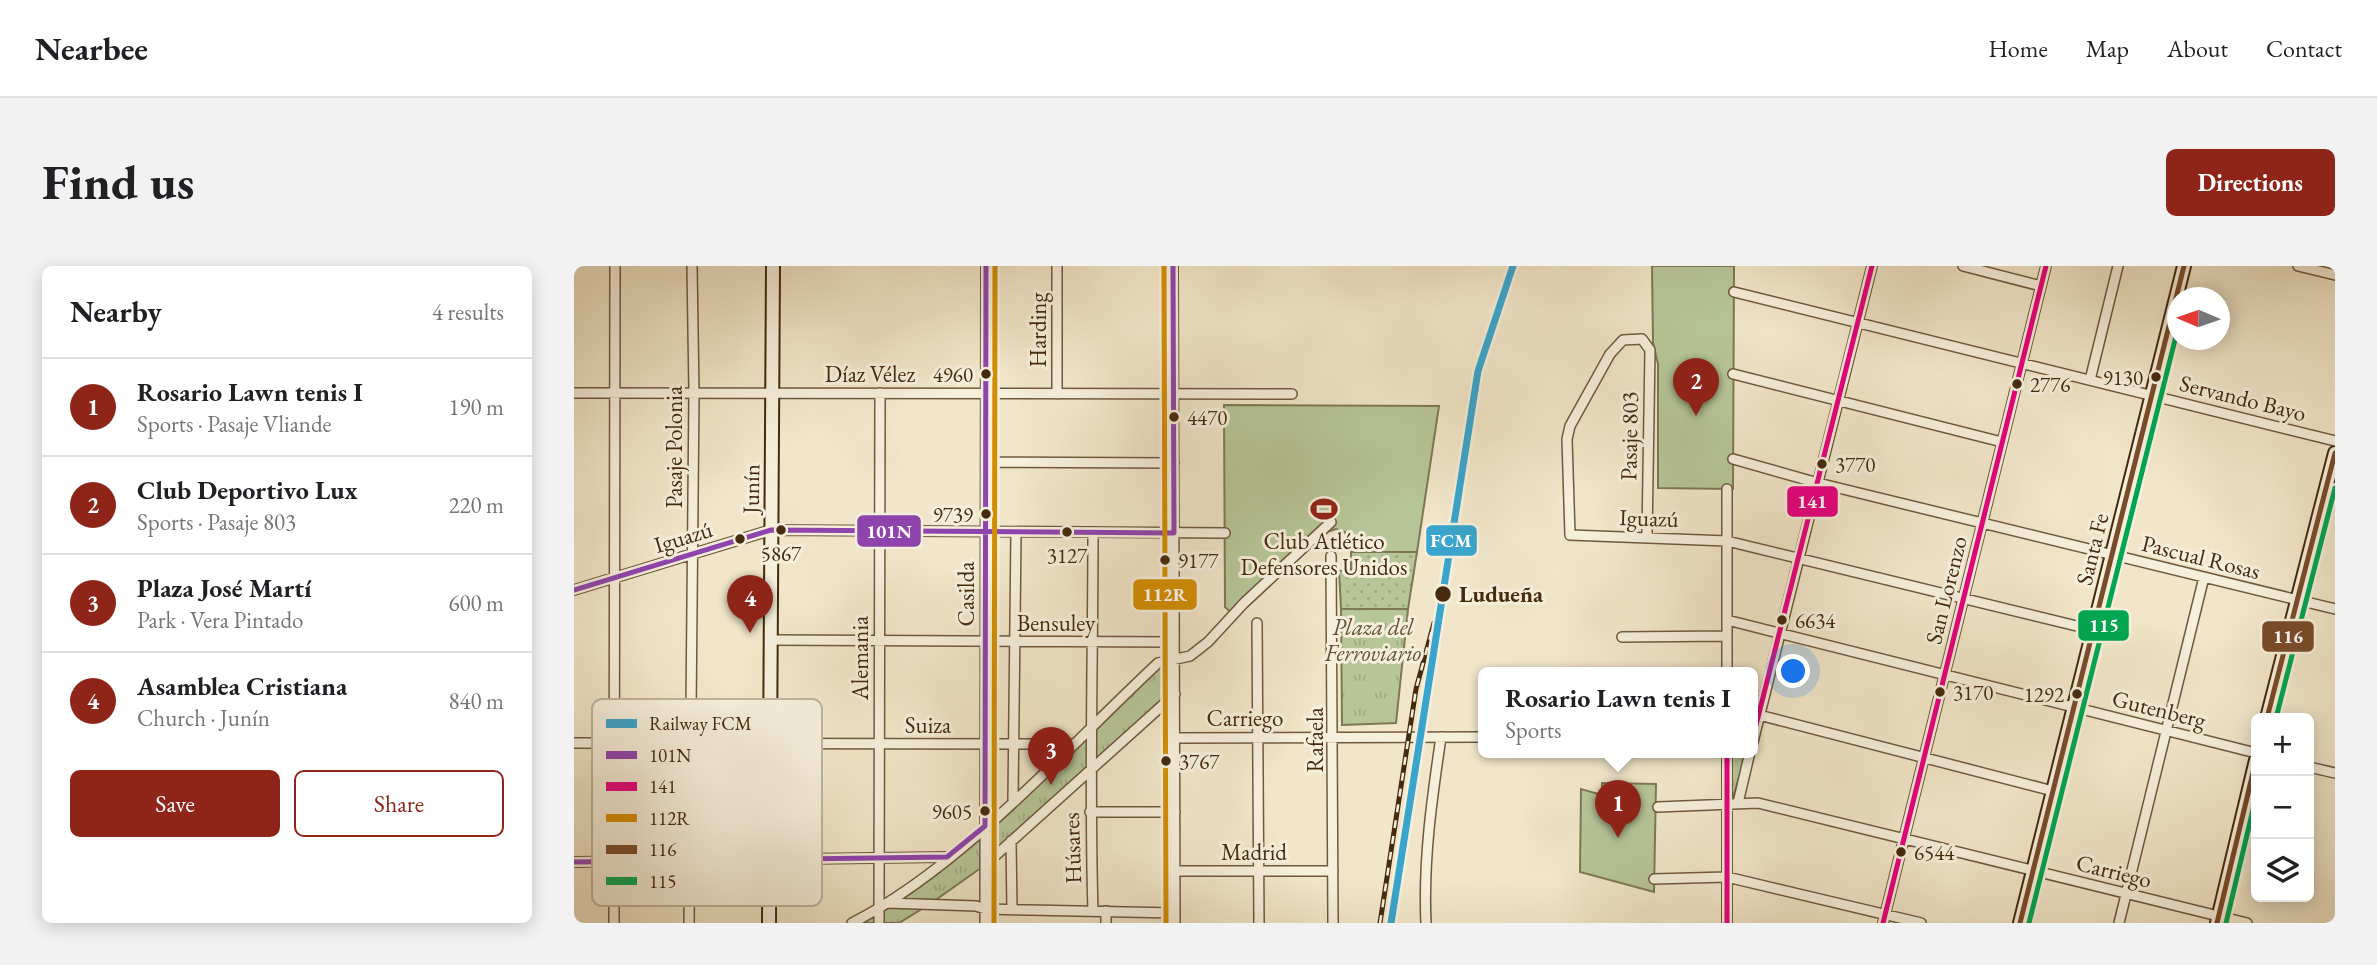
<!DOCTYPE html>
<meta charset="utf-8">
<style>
:root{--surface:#fff;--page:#f2f2f2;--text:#202124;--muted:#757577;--line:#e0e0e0;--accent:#8f2418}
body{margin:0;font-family:"EB Garamond",serif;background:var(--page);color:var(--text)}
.controls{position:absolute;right:21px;bottom:21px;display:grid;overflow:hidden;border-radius:10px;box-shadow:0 4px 18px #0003}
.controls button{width:63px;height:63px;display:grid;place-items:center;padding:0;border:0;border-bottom:2px solid var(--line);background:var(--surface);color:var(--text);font:35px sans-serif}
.compass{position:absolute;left:1593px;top:21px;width:63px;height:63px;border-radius:50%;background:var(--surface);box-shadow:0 4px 18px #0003;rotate:272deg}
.you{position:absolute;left:1220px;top:406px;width:24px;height:24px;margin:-18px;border:5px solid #fff;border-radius:50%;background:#1a73e8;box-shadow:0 0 0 10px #1a73e833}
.badge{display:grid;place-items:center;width:46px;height:46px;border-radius:50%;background:var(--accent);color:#fff;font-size:23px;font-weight:700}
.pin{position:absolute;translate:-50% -58px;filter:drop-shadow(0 2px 4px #0008)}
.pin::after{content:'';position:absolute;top:37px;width:24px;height:21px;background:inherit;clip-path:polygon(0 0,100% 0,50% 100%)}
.popup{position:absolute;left:904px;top:401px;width:280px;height:91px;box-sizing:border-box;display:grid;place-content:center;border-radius:10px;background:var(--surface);filter:drop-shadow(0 2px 5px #0005);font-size:23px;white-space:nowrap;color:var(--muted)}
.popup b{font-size:26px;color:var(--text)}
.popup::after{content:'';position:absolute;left:50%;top:100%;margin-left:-14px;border:14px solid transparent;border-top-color:var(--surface)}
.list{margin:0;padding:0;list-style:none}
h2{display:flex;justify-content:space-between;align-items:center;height:91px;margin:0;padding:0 28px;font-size:30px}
h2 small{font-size:23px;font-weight:400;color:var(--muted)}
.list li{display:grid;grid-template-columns:46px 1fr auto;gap:21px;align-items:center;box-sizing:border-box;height:98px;padding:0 28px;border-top:2px solid var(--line)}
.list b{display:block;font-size:26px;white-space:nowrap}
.list p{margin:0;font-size:23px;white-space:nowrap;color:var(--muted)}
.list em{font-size:23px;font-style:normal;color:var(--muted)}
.actions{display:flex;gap:14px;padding:21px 28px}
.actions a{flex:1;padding:16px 0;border:2px solid var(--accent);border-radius:10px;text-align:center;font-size:24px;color:var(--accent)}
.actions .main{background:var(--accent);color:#fff}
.icon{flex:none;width:38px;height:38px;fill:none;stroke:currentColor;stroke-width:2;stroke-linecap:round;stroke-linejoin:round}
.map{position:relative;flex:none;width:1761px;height:657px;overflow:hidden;border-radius:10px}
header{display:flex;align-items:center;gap:42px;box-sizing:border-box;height:98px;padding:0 35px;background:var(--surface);border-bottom:2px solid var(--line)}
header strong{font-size:33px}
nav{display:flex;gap:38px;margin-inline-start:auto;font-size:24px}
.intro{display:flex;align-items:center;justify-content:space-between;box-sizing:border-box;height:168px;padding:0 42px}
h1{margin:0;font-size:49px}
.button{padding:18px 32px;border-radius:10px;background:var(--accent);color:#fff;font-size:24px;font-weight:700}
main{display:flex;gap:42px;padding:0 42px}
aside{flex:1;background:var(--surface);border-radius:10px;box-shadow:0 4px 18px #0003}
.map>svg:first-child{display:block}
.grass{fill:url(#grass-dots);stroke:#7e7854;stroke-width:2}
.park{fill:url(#park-tufts);stroke:#7e7854;stroke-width:2}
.garden{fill:#b7c699;stroke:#7e7854;stroke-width:2}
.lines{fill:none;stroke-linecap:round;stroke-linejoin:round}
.minor-casing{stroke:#70593d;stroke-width:12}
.secondary-casing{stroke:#452a0e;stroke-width:16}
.minor{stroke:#f6efdc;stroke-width:9}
.secondary{stroke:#f6efdc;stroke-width:12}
.rail-casing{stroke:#452a0e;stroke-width:5}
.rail{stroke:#f6efdc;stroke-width:2.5;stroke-dasharray:8;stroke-linecap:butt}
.bus-1-casing{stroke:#f6efdc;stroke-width:10}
.bus-2-casing{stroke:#f6efdc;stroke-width:10}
.bus-3-casing{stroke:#f6efdc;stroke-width:10}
.bus-4-casing{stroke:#f6efdc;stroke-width:10}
.bus-5-casing{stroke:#f6efdc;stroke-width:10}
.bus-1{stroke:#8e44ad;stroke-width:5}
.bus-2{stroke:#e5007d;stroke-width:5}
.bus-3{stroke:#d38d03;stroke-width:5}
.bus-4{stroke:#7a4b2a;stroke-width:5}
.bus-5{stroke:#00a651;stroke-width:5}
.rail-1-casing{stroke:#f6efdc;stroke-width:12}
.rail-1{stroke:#39a5cc;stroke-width:7}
.bus-dot{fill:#452a0e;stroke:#f6efdc;stroke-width:2.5}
.labels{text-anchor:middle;stroke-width:6;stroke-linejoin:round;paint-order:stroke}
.bus-label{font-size:21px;fill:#452a0e;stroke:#f6efdc;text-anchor:start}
.street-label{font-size:23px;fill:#452a0e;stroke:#f6efdc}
.poi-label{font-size:23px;fill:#452a0e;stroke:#f6efdc}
.stop-label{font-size:23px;font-weight:bold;fill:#452a0e;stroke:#f6efdc;text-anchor:start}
.park-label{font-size:23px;font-style:italic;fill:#625131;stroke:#f6efdc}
.key{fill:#f6efdc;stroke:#c1b49e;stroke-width:2}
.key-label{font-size:19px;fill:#452a0e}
.line-badge{stroke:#f6efdc;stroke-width:2.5}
.badge-label{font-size:19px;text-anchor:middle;font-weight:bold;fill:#fff}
</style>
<header>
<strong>Nearbee</strong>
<nav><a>Home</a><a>Map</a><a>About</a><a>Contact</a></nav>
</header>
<div class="intro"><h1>Find us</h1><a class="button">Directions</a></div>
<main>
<aside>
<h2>Nearby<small>4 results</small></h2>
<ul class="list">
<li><span class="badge">1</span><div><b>Rosario Lawn tenis I</b><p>Sports · Pasaje Vliande</p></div><em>190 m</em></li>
<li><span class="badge">2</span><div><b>Club Deportivo Lux</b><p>Sports · Pasaje 803</p></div><em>220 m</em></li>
<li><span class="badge">3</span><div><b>Plaza José Martí</b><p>Park · Vera Pintado</p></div><em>600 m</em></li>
<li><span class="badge">4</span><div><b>Asamblea Cristiana</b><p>Church · Junín</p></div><em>840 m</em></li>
</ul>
<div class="actions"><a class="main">Save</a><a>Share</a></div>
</aside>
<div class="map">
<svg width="1761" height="657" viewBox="0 0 1761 657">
<defs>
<pattern id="grass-dots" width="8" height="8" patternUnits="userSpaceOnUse" patternTransform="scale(1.75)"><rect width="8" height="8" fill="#b7c699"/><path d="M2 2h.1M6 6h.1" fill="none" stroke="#9faa83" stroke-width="1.8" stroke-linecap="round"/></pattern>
<pattern id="park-tufts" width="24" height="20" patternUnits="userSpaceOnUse" patternTransform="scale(1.75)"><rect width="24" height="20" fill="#b7c699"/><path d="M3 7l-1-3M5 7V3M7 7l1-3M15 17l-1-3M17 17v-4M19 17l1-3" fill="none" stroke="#9faa83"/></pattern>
</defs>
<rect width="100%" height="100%" fill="#f1e6c9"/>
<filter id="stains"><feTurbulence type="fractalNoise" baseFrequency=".00286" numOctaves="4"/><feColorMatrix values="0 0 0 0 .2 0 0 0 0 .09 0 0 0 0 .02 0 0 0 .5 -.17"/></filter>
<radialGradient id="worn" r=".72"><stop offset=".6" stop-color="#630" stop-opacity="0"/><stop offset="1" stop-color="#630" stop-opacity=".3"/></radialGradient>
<path class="grass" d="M777 286H843L834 343H767L765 305 777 304Z"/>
<path class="park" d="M767 343H834L822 457 768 459Z
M602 394 601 428 411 599 356 638 325 657H278L305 643 411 560 584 397Z
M1156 486H1173L1159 531 1157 530Z"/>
<path class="garden" d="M1078 0H1160L1159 223 1084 222V98L1079 77Z
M650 139 865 140 843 286H777L771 266 762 263 753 266 662 351 651 341Z
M1028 517 1082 518 1080 626 1006 606 1007 523 1028 529Z"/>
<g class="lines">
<g class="minor-casing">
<path id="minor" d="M483 0V128
M599 0 601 657
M1389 0 1467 20
M1724 0 1761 9
M1160 26 1761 175
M1159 108 1428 176
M1516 114 1544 0
M0 127 718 128
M1159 193 1244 217 1761 343
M412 196 600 197
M1153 223V406
M519 266C519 393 515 519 519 645
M1073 270 1076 84 1068 73 1049 74 1036 88 996 160 993 173 996 269 1153 275 1519 364
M757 290 759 657
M0 324 197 264 651 267
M1153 354 1682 487
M683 357 685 657
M1048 371 1153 370
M196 374 600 376
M1185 449 1479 525
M601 472 909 471
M1179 476 1298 0
M0 477 498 478
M1735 501 1761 507
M439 534 442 266
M1164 537 1176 486
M1084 541 1184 537 1673 657
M516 546H601
M437 575 438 644
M0 596 373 591
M411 599 601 428
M601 605H759
M1080 613 1153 611 1347 657
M314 637 402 640 411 643 601 647
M532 645V657
M40 657 41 0
M115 657 120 127 118 0
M278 657C387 602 494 481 584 397L616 390 634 376 670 337 757 256
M305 657 306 127
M411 657 412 0
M852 657C849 595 858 532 867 471
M1153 657V486
M1309 657 1472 0
M1545 657 1630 311"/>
</g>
<g class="secondary-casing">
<path id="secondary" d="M1693 452 1761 187
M195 657 199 0
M1446 657 1610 0
M1643 657 1682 494"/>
</g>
<use href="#minor" class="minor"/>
<use href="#secondary" class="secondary"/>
<g class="rail-casing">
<path id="rail" d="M806 657 842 423 860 357"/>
</g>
<use href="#rail" class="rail"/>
<g class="bus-1-casing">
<path id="bus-1" d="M0 324 197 264 600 267 599 0
M0 596 373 591 411 560 412 0"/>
</g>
<g class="bus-2-casing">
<path id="bus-2" d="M1179 471 1298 0
M1153 486V657
M1309 657 1472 0"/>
</g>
<g class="bus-3-casing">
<path id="bus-3" d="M590 0 592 657
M420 657 421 0"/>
</g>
<g class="bus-4-casing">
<path id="bus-4" d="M1693 452 1761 187
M1446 657 1610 0
M1643 657 1682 494"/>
</g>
<g class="bus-5-casing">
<path id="bus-5" d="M1702 452 1761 222
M1455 657 1604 62
M1652 657 1682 531"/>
</g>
<use href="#bus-1" class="bus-1"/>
<use href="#bus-2" class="bus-2"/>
<use href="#bus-3" class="bus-3"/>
<use href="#bus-4" class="bus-4"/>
<use href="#bus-5" class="bus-5"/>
<g class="rail-1-casing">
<path id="rail-1" d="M817 657 904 105 939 0"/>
</g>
<use href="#rail-1" class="rail-1"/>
</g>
<defs>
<g id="stadium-bare" transform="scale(2.1)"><path d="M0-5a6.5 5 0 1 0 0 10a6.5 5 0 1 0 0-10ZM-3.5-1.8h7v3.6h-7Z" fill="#8f2418" stroke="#f6efdc" stroke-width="2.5" paint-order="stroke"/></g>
</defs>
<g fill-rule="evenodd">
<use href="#stadium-bare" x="750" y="243"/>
</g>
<g class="bus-dot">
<circle cx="412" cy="108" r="6"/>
<circle cx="1582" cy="111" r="6"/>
<circle cx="1443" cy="118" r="6"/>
<circle cx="600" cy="151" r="6"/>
<circle cx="1248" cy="198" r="6"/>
<circle cx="412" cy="248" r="6"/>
<circle cx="207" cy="264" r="6"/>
<circle cx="493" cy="266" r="6"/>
<circle cx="166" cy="273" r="6"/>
<circle cx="591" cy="294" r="6"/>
<circle cx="869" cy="328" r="9"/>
<circle cx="1208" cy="354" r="6"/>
<circle cx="1366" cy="426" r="6"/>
<circle cx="1503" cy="428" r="6"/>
<circle cx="592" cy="495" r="6"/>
<circle cx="411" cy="545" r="6"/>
<circle cx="1327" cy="586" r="6"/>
</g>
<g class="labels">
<g class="bus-label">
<text x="399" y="116" text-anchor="end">4960</text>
<text x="1569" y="119" text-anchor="end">9130</text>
<text x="1456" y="126">2776</text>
<text x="613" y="159">4470</text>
<text x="1261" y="206">3770</text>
<text x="399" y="256" text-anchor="end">9739</text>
<text x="207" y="295" text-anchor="middle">5867</text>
<text x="493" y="297" text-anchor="middle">3127</text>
<text x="604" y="302">9177</text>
<text x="1221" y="362">6634</text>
<text x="1379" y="434">3170</text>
<text x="1490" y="436" text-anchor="end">1292</text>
<text x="605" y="503">3767</text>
<text x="398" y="553" text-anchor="end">9605</text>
<text x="1340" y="594">6544</text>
</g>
<g class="street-label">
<text transform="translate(464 64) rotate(-90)" y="8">Harding</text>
<text x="296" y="116">Díaz Vélez</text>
<text transform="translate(1669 132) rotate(14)" y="8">Servando Bayo</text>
<text transform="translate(1055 170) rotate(-89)" y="8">Pasaje 803</text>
<text transform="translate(100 181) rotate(-90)" y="8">Pasaje Polonia</text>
<text transform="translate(177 223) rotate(-89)" y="8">Junín</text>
<text transform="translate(1075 252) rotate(2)" y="8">Iguazú</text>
<text transform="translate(109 271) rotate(-17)" y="8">Iguazú</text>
<text transform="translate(1518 283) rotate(-76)" y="8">Santa Fe</text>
<text transform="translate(1627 291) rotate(14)" y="8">Pascual Rosas</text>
<text transform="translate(1372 324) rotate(-76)" y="8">San Lorenzo</text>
<text transform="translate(392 328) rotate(-90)" y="8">Casilda</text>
<text x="482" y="365">Bensuley</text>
<text transform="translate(286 392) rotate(-90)" y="8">Alemania</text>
<text transform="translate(1585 443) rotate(14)" y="8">Gutenberg</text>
<text x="671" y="460">Carriego</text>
<text x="354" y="467">Suiza</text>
<text transform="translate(741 474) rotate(-90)" y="8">Rafaela</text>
<text transform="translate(498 582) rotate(-92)" y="8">Húsares</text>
<text x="680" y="594">Madrid</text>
<text transform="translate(1540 605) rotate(14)" y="8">Carriego</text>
</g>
<g class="poi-label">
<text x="750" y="283">Club Atlético<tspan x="750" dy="26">Defensores Unidos</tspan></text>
</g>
<g class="stop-label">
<text x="885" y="336">Ludueña</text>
</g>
<g class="park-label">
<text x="799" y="369">Plaza del<tspan x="799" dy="26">Ferroviario</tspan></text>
</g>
</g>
<rect x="18" y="433" width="230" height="207" rx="10" class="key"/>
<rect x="32" y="453" width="31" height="9" fill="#39a5cc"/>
<rect x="32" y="485" width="31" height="8" fill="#8e44ad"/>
<rect x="32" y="516" width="31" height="9" fill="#e5007d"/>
<rect x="32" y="548" width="31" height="8" fill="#d38d03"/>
<rect x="32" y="579" width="31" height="9" fill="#7a4b2a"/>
<rect x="32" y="611" width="31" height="8" fill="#00a651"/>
<g class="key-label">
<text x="75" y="464">Railway FCM</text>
<text x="75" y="496">101N</text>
<text x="75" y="527">141</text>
<text x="75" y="559">112R</text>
<text x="75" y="590">116</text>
<text x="75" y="622">115</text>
</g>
<g class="line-badge">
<rect x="1212" y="219" width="53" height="33" rx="7" fill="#e5007d"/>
<rect x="282" y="248" width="66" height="34" rx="7" fill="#8e44ad"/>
<rect x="851" y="258" width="53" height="33" rx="7" fill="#39a5cc"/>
<rect x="558" y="312" width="66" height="33" rx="7" fill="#d38d03"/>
<rect x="1503" y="343" width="53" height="33" rx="7" fill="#00a651"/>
<rect x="1687" y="354" width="54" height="33" rx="7" fill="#7a4b2a"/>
</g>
<g class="badge-label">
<text x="1238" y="242">141</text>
<text x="315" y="272">101N</text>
<text x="877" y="281">FCM</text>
<text x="591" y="335">112R</text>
<text x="1530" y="366">115</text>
<text x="1714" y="377">116</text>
</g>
<rect width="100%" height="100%" filter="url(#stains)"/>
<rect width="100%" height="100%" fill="url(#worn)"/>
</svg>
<div class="controls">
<button>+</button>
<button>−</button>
<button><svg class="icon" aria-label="layers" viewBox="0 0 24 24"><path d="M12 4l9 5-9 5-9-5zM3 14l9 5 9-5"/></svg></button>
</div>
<svg class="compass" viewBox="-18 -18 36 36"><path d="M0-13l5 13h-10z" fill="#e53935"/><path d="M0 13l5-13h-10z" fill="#757577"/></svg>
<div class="you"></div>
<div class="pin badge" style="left:1044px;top:572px">1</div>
<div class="popup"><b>Rosario Lawn tenis I</b>Sports</div>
<div class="pin badge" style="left:1122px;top:150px">2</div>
<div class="pin badge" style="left:477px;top:519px">3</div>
<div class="pin badge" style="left:176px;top:367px">4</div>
</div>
</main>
